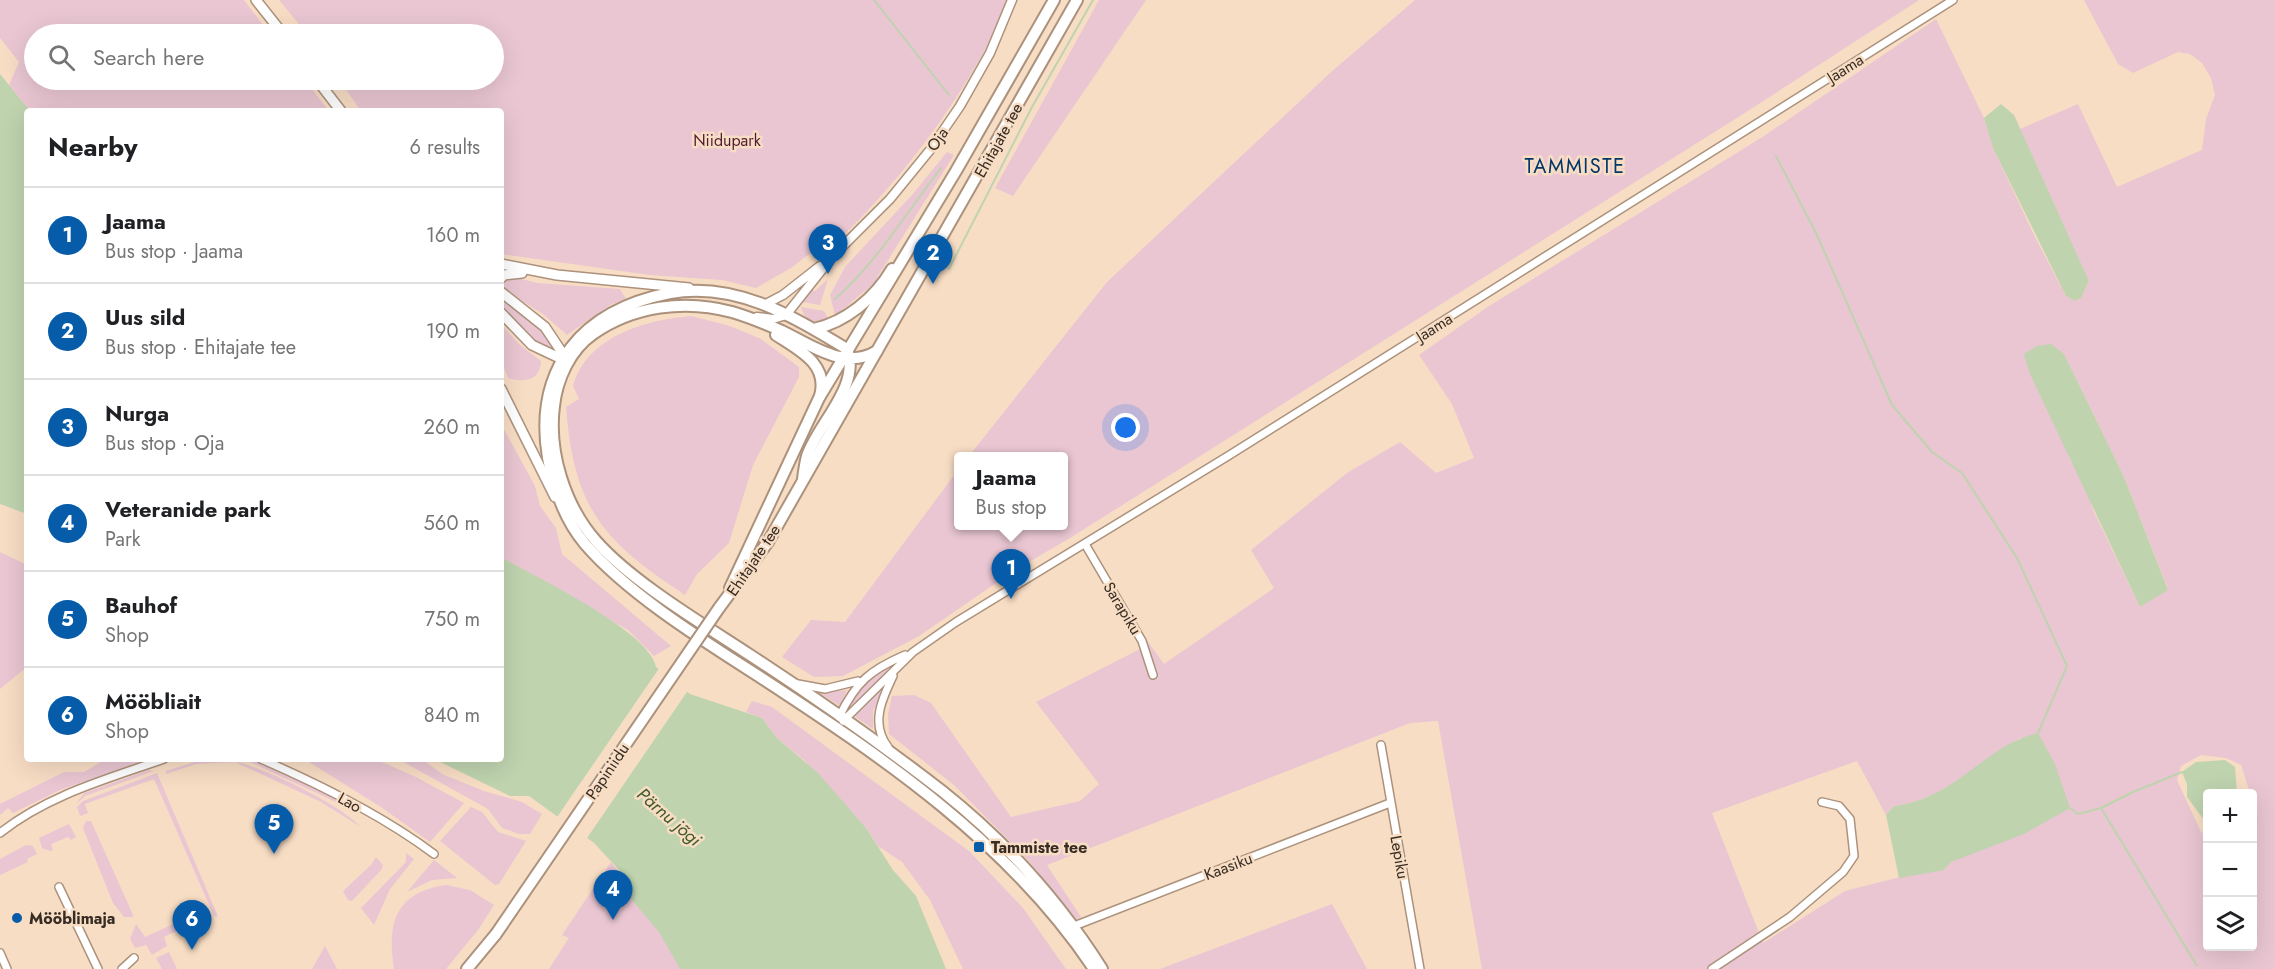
<!DOCTYPE html>
<meta charset="utf-8">
<style>
:root{--surface:#fff;--page:#f2f2f2;--text:#202124;--muted:#757577;--line:#e0e0e0;--accent:#075caa}
body{margin:0;font-family:Jost,sans-serif;background:var(--page);color:var(--text)}
.controls{position:absolute;right:18px;bottom:18px;display:grid;overflow:hidden;border-radius:6px;box-shadow:0 6px 24px #0002}
.controls button{width:54px;height:54px;display:grid;place-items:center;padding:0;border:0;border-bottom:2px solid var(--line);background:var(--surface);color:var(--text);font:30px sans-serif}
.you{position:absolute;left:1126px;top:428px;width:21px;height:21px;margin:-15px;border:4px solid #fff;border-radius:50%;background:#1a73e8;box-shadow:0 0 0 9px #1a73e833}
.badge{display:grid;place-items:center;width:39px;height:39px;border-radius:50%;background:var(--accent);color:#fff;font-size:20px;font-weight:700}
.pin{position:absolute;translate:-50% -50px;filter:drop-shadow(0 2px 3px #0008)}
.pin::after{content:'';position:absolute;top:32px;width:21px;height:18px;background:inherit;clip-path:polygon(0 0,100% 0,50% 100%)}
.popup{position:absolute;left:954px;top:452px;width:114px;height:78px;box-sizing:border-box;display:grid;place-content:center;border-radius:6px;background:var(--surface);filter:drop-shadow(0 2px 4px #0005);font-size:20px;white-space:nowrap;color:var(--muted)}
.popup b{font-size:22px;color:var(--text)}
.popup::after{content:'';position:absolute;left:50%;top:100%;margin-left:-12px;border:12px solid transparent;border-top-color:var(--surface)}
.list{margin:0;padding:0;list-style:none}
h2{display:flex;justify-content:space-between;align-items:center;height:78px;margin:0;padding:0 24px;font-size:26px}
h2 small{font-size:20px;font-weight:400;color:var(--muted)}
.list li{display:grid;grid-template-columns:39px 1fr auto;gap:18px;align-items:center;box-sizing:border-box;height:96px;padding:0 24px;border-top:2px solid var(--line)}
.list b{display:block;font-size:22px;white-space:nowrap}
.list p{margin:0;font-size:20px;white-space:nowrap;color:var(--muted)}
.list em{font-size:20px;font-style:normal;color:var(--muted)}
.icon{flex:none;width:33px;height:33px;fill:none;stroke:currentColor;stroke-width:2;stroke-linecap:round;stroke-linejoin:round}
.map{position:relative;flex:none;width:2275px;height:969px;overflow:hidden}
.search{position:absolute;background:var(--surface);box-shadow:0 6px 24px #0002;left:24px;top:24px;width:480px;height:66px;display:flex;align-items:center;gap:15px;box-sizing:border-box;padding:0 21px;border-radius:33px;color:var(--muted);font-size:22px}
.panel{position:absolute;background:var(--surface);box-shadow:0 6px 24px #0002;left:24px;top:108px;width:480px;height:654px;border-radius:6px}
.map>svg:first-child{display:block}
.green{fill:#e9c6d2;fill-rule:evenodd}
.water{fill:#bfd3af}
.pier{fill:#f8ddc5}
.lines{fill:none;stroke-linecap:round;stroke-linejoin:round}
.stream{stroke:#bfd3af;stroke-width:2}
.minor-casing{stroke:#ac927c;stroke-width:10}
.tertiary-casing{stroke:#ac927c;stroke-width:11}
.secondary-casing{stroke:#ac927c;stroke-width:12}
.primary-casing{stroke:#ac927c;stroke-width:14}
.trunk-casing{stroke:#ac927c;stroke-width:14}
.minor{stroke:#fff;stroke-width:7}
.tertiary{stroke:#fff;stroke-width:8}
.secondary{stroke:#fff;stroke-width:9}
.primary{stroke:#fff;stroke-width:10}
.trunk{stroke:#fff;stroke-width:10}
.trunk-bridge-casing{stroke:#ac927c;stroke-width:14;stroke-linecap:butt}
.trunk-bridge{stroke:#fff;stroke-width:10}
.poi-dot{fill:#075caa;stroke:#f8ddc5;stroke-width:2}
.labels{text-anchor:middle;stroke-width:5;stroke-linejoin:round;paint-order:stroke}
.street-label{font-size:16px;fill:#372c23;stroke:#f8ddc5}
.park-label{font-size:16px;fill:#501b33;stroke:#f8ddc5}
.poi-label{font-size:16px;font-weight:bold;fill:#372c23;stroke:#f8ddc5;text-anchor:start}
.water-label{font-size:18px;font-style:italic;fill:#405b27;stroke:#f8ddc5}
.quarter-label{font-size:20px;letter-spacing:1.5px;fill:#043769;stroke:#f8ddc5}
</style>
<div class="map">
<svg width="2275" height="969" viewBox="0 0 2275 969">
<rect width="100%" height="100%" fill="#f8ddc5"/>
<path class="green" d="M0 0H244L270 34H34V80H305L329 111H30L9 85 19 62 0 38Z
M279 0H1006C999 28 983 54 968 79 933 136 893 186 845 234L839 231 791 268 756 288 722 280 650 275 501 254V111H361L339 80H494V34H307Z
M1099 0H1146L1013 196 995 188Z
M1415 0H1919L1751 109 1070 538 1015 570 919 636 843 676 814 677 782 657 811 620 845 622 958 470V526H1064V456H969L1107 282 1330 73Z
M2084 0H2275V969H1482L1438 721 1410 723 1047 865 1081 917 1076 919 1027 859 954 785 889 734 888 714 892 696 914 695 931 703 1011 817 1080 801 1099 784 1036 702 1140 649 1146 639 1164 664 1274 588 1251 550 1347 473 1400 442 1436 473 1474 458 1452 404 1419 355 1486 308 1764 136 1936 19 1984 118 1993 148 2035 237 2066 296 2075 301 2081 298 2089 281 2020 129 2078 104 2117 187 2202 150 2206 119 2215 95 2211 78 2202 63 2190 54 2178 52 2133 73 2118 64ZM2064 354 2124 477 2168 589 2140 607 2094 512 2084 483 2069 458ZM2022 737 1971 852 1951 862 1944 870 1912 874 1845 891 1763 943 1712 813 1857 761 1886 815 1894 806C1943 800 1982 764 2022 737ZM2201 755 2226 758 2241 765 2250 793 2252 794V946H2208L2207 835 2201 832 2177 780 2181 766Z
M947 152 954 155 873 284 835 316 830 295 845 267 912 195Z
M518 278 537 283 620 289 626 299 610 305 567 335 543 314 503 289 502 286 506 281Z
M828 279 820 305 802 302 811 289 815 291Z
M501 297 547 334 554 351C536 344 501 319 501 297Z
M801 307 824 311 830 322C816 324 805 323 801 307Z
M691 316 730 326 761 339 799 367V377L753 465 729 543 697 574 685 595C603 541 574 509 566 407L579 399 573 386C587 336 646 320 691 316Z
M501 324 520 345 541 361C540 381 524 383 508 378L501 360Z
M501 424 535 486 540 506 556 528 562 554 671 646 654 656 628 630 501 557Z
M0 552 27 565V667L0 689Z
M888 668 887 672 847 711 862 686Z
M883 688 873 711V729L854 716Z
M847 690 840 706 820 693Z
M752 701 772 707 969 851 1023 908 1066 969H963L930 900 902 862 878 846 866 828 805 761 777 738 762 718 746 712Z
M106 759H148L60 790 13 813 8 808 0 815V804L64 772H84Z
M225 759C260 765 336 802 361 827L321 802 235 762 196 764 166 774V771L201 760Z
M244 759C263 759 322 793 343 803L340 804Z
M304 759H375L416 777 464 803 430 842 381 807Z
M398 759H422L442 774 484 791 522 802 542 814 530 834H519L502 828 488 809Z
M149 770 154 771 85 796 76 804 84 793Z
M157 773 217 914V917L214 916 154 779 85 804 88 813 80 816 77 807 83 801Z
M471 807 482 812 498 832 526 841 499 884 495 885 440 841Z
M86 821H91L134 917H124L113 903 83 828Z
M69 824 76 837 71 840 68 837 51 844 53 850 50 851 42 848 39 838Z
M26 845 33 846 37 854 27 859 28 862 0 875V859Z
M406 853 414 859 390 889 374 925 361 908 406 862Z
M376 857 383 865 382 869 352 901 348 900 343 891 371 865Z
M434 860 457 878 432 880 407 892Z
M611 862 690 969H549L569 938 562 935Z
M446 885 470 890 494 905 478 930 446 969H394C387 924 394 893 446 885Z
M1332 904 1367 969H1160Z
M182 920 185 927 164 937 167 946 152 955 146 945 135 948 130 939 136 924 145 937Z
M325 946 337 969H312Z
M169 952 177 969H162L156 958Z"/>
<path class="water" d="M0 74 30 111H27V514L0 504Z
M2001 104 2014 115 2089 281 2081 298 2075 301 2066 296 1993 148 1984 118Z
M2051 344 2064 354 2124 477 2168 590 2140 607 2030 374 2024 354 2037 346Z
M501 557C535 577 650 631 656 667L690 694 762 718 777 738 818 773 866 828 893 870 916 896 946 969H680L659 932 632 900 620 871 594 843 529 796H510L434 759H501Z
M2038 733 2055 764 2070 808 2024 834 1951 862 1944 870 1899 878 1886 815 1894 806C1958 798 1983 746 2038 733Z
M2225 760 2235 767 2237 793 2208 794 2207 824 2187 797V784L2182 772 2196 762Z"/>
<path class="pier" d="M660 667 689 689 585 841 555 820Z"/>
<g class="lines">
<path class="stream" d="M874 0 949 95
M1776 156 1816 233 1892 405 1932 452 1962 473 2017 558 2067 666 2038 733
M949 269 1032 107 1093 0
M835 299C877 262 907 212 941 168
M2070 808 2078 814 2101 808 2197 966
M2101 808 2133 792 2182 772"/>
<g class="minor-casing">
<path id="minor" d="M1085 544 1142 641 1153 675
M798 684 825 689 858 681
M839 717C856 682 870 670 905 655
M843 721 913 652 956 622 1228 456 1953 0
M1381 745 1420 969
M888 747C870 724 882 699 893 676
M261 759C321 785 382 815 434 854
M0 833C48 795 107 779 164 759
M59 887 98 969
M1069 928 1390 803
M0 953 7 969
M122 969 134 958
M1712 969 1790 917 1843 872 1854 856 1850 819 1839 806 1822 802"/>
</g>
<g class="tertiary-casing">
<path id="tertiary" d="M764 305 783 295 820 266
M757 317 773 319 786 315 832 257 890 199 930 150 960 106 990 53 1012 0"/>
</g>
<g class="secondary-casing">
<path id="secondary" d="M256 0 283 34
M317 80 341 111
M501 264 557 275 689 288
M501 278 504 275 522 273
M501 292 545 327 567 360
M501 313 532 345 568 362
M501 389 555 497"/>
</g>
<g class="primary-casing">
<path id="primary" d="M814 329C846 322 875 298 892 269
M776 335C799 350 829 364 820 396
M877 351C845 371 811 345 782 331 766 324 749 317 732 312 685 299 633 306 593 334 570 350 557 379 554 406 548 452 565 506 596 541 632 582 703 624 750 655 816 698 880 743 942 791 1005 841 1059 901 1102 969
M803 479C804 471 805 463 807 456 819 422 861 386 847 349 792 316 736 281 670 293 583 310 533 367 548 458 554 490 564 519 585 544 628 594 704 641 760 677 884 758 1011 844 1094 969"/>
</g>
<g class="trunk-casing">
<path id="trunk" d="M730 588 819 398 956 171 1054 0
M719 608 768 542 1077 0
M467 969 496 934"/>
</g>
<use href="#minor" class="minor"/>
<use href="#tertiary" class="tertiary"/>
<use href="#secondary" class="secondary"/>
<use href="#primary" class="primary"/>
<use href="#trunk" class="trunk"/>
<g class="trunk-bridge-casing">
<path id="trunk-bridge" d="M496 934 719 608"/>
</g>
<use href="#trunk-bridge" class="trunk-bridge"/>
</g>
<g class="poi-dot">
<rect x="973" y="841" width="12" height="12" rx="3"/>
<circle cx="17" cy="918" r="6"/>
</g>
<g class="labels">
<g class="street-label">
<text transform="translate(1845 68) rotate(-32)" y="6">Jaama</text>
<text transform="translate(937 139) rotate(-55)" y="6">Oja</text>
<text transform="translate(998 140) rotate(-61)" y="6">Ehitajate tee</text>
<text transform="translate(1434 327) rotate(-32)" y="6">Jaama</text>
<text transform="translate(753 560) rotate(-56)" y="6">Ehitajate tee</text>
<text transform="translate(1123 608) rotate(59)" y="6">Sarapiku</text>
<text transform="translate(607 771) rotate(-56)" y="6">Papiniidu</text>
<text transform="translate(350 802) rotate(29)" y="6">Lao</text>
<text transform="translate(1400 857) rotate(80)" y="6">Lepiku</text>
<text transform="translate(1228 866) rotate(-21)" y="6">Kaasiku</text>
</g>
<g class="park-label">
<text x="727" y="146">Niidupark</text>
</g>
<g class="poi-label">
<text x="991" y="853">Tammiste tee</text>
<text x="29" y="924">Mööblimaja</text>
</g>
<g class="water-label">
<text transform="translate(669 817) rotate(41)" y="6">Pärnu jõgi</text>
</g>
<g class="quarter-label">
<text x="1575" y="173">TAMMISTE</text>
</g>
</g>
</svg>
<div class="controls">
<button>+</button>
<button>−</button>
<button><svg class="icon" aria-label="layers" viewBox="0 0 24 24"><path d="M12 4l9 5-9 5-9-5zM3 14l9 5 9-5"/></svg></button>
</div>
<div class="you"></div>
<div class="pin badge" style="left:1011px;top:599px">1</div>
<div class="popup"><b>Jaama</b>Bus stop</div>
<div class="pin badge" style="left:933px;top:284px">2</div>
<div class="pin badge" style="left:828px;top:274px">3</div>
<div class="pin badge" style="left:613px;top:920px">4</div>
<div class="pin badge" style="left:274px;top:854px">5</div>
<div class="pin badge" style="left:192px;top:950px">6</div>
<div class="search"><svg class="icon" aria-label="search" viewBox="0 0 24 24"><circle cx="10" cy="10" r="6"/><path d="M15 15l6 6"/></svg>Search here</div>
<section class="panel">
<h2>Nearby<small>6 results</small></h2>
<ul class="list">
<li><span class="badge">1</span><div><b>Jaama</b><p>Bus stop · Jaama</p></div><em>160 m</em></li>
<li><span class="badge">2</span><div><b>Uus sild</b><p>Bus stop · Ehitajate tee</p></div><em>190 m</em></li>
<li><span class="badge">3</span><div><b>Nurga</b><p>Bus stop · Oja</p></div><em>260 m</em></li>
<li><span class="badge">4</span><div><b>Veteranide park</b><p>Park</p></div><em>560 m</em></li>
<li><span class="badge">5</span><div><b>Bauhof</b><p>Shop</p></div><em>750 m</em></li>
<li><span class="badge">6</span><div><b>Mööbliait</b><p>Shop</p></div><em>840 m</em></li>
</ul>
</section>
</div>
